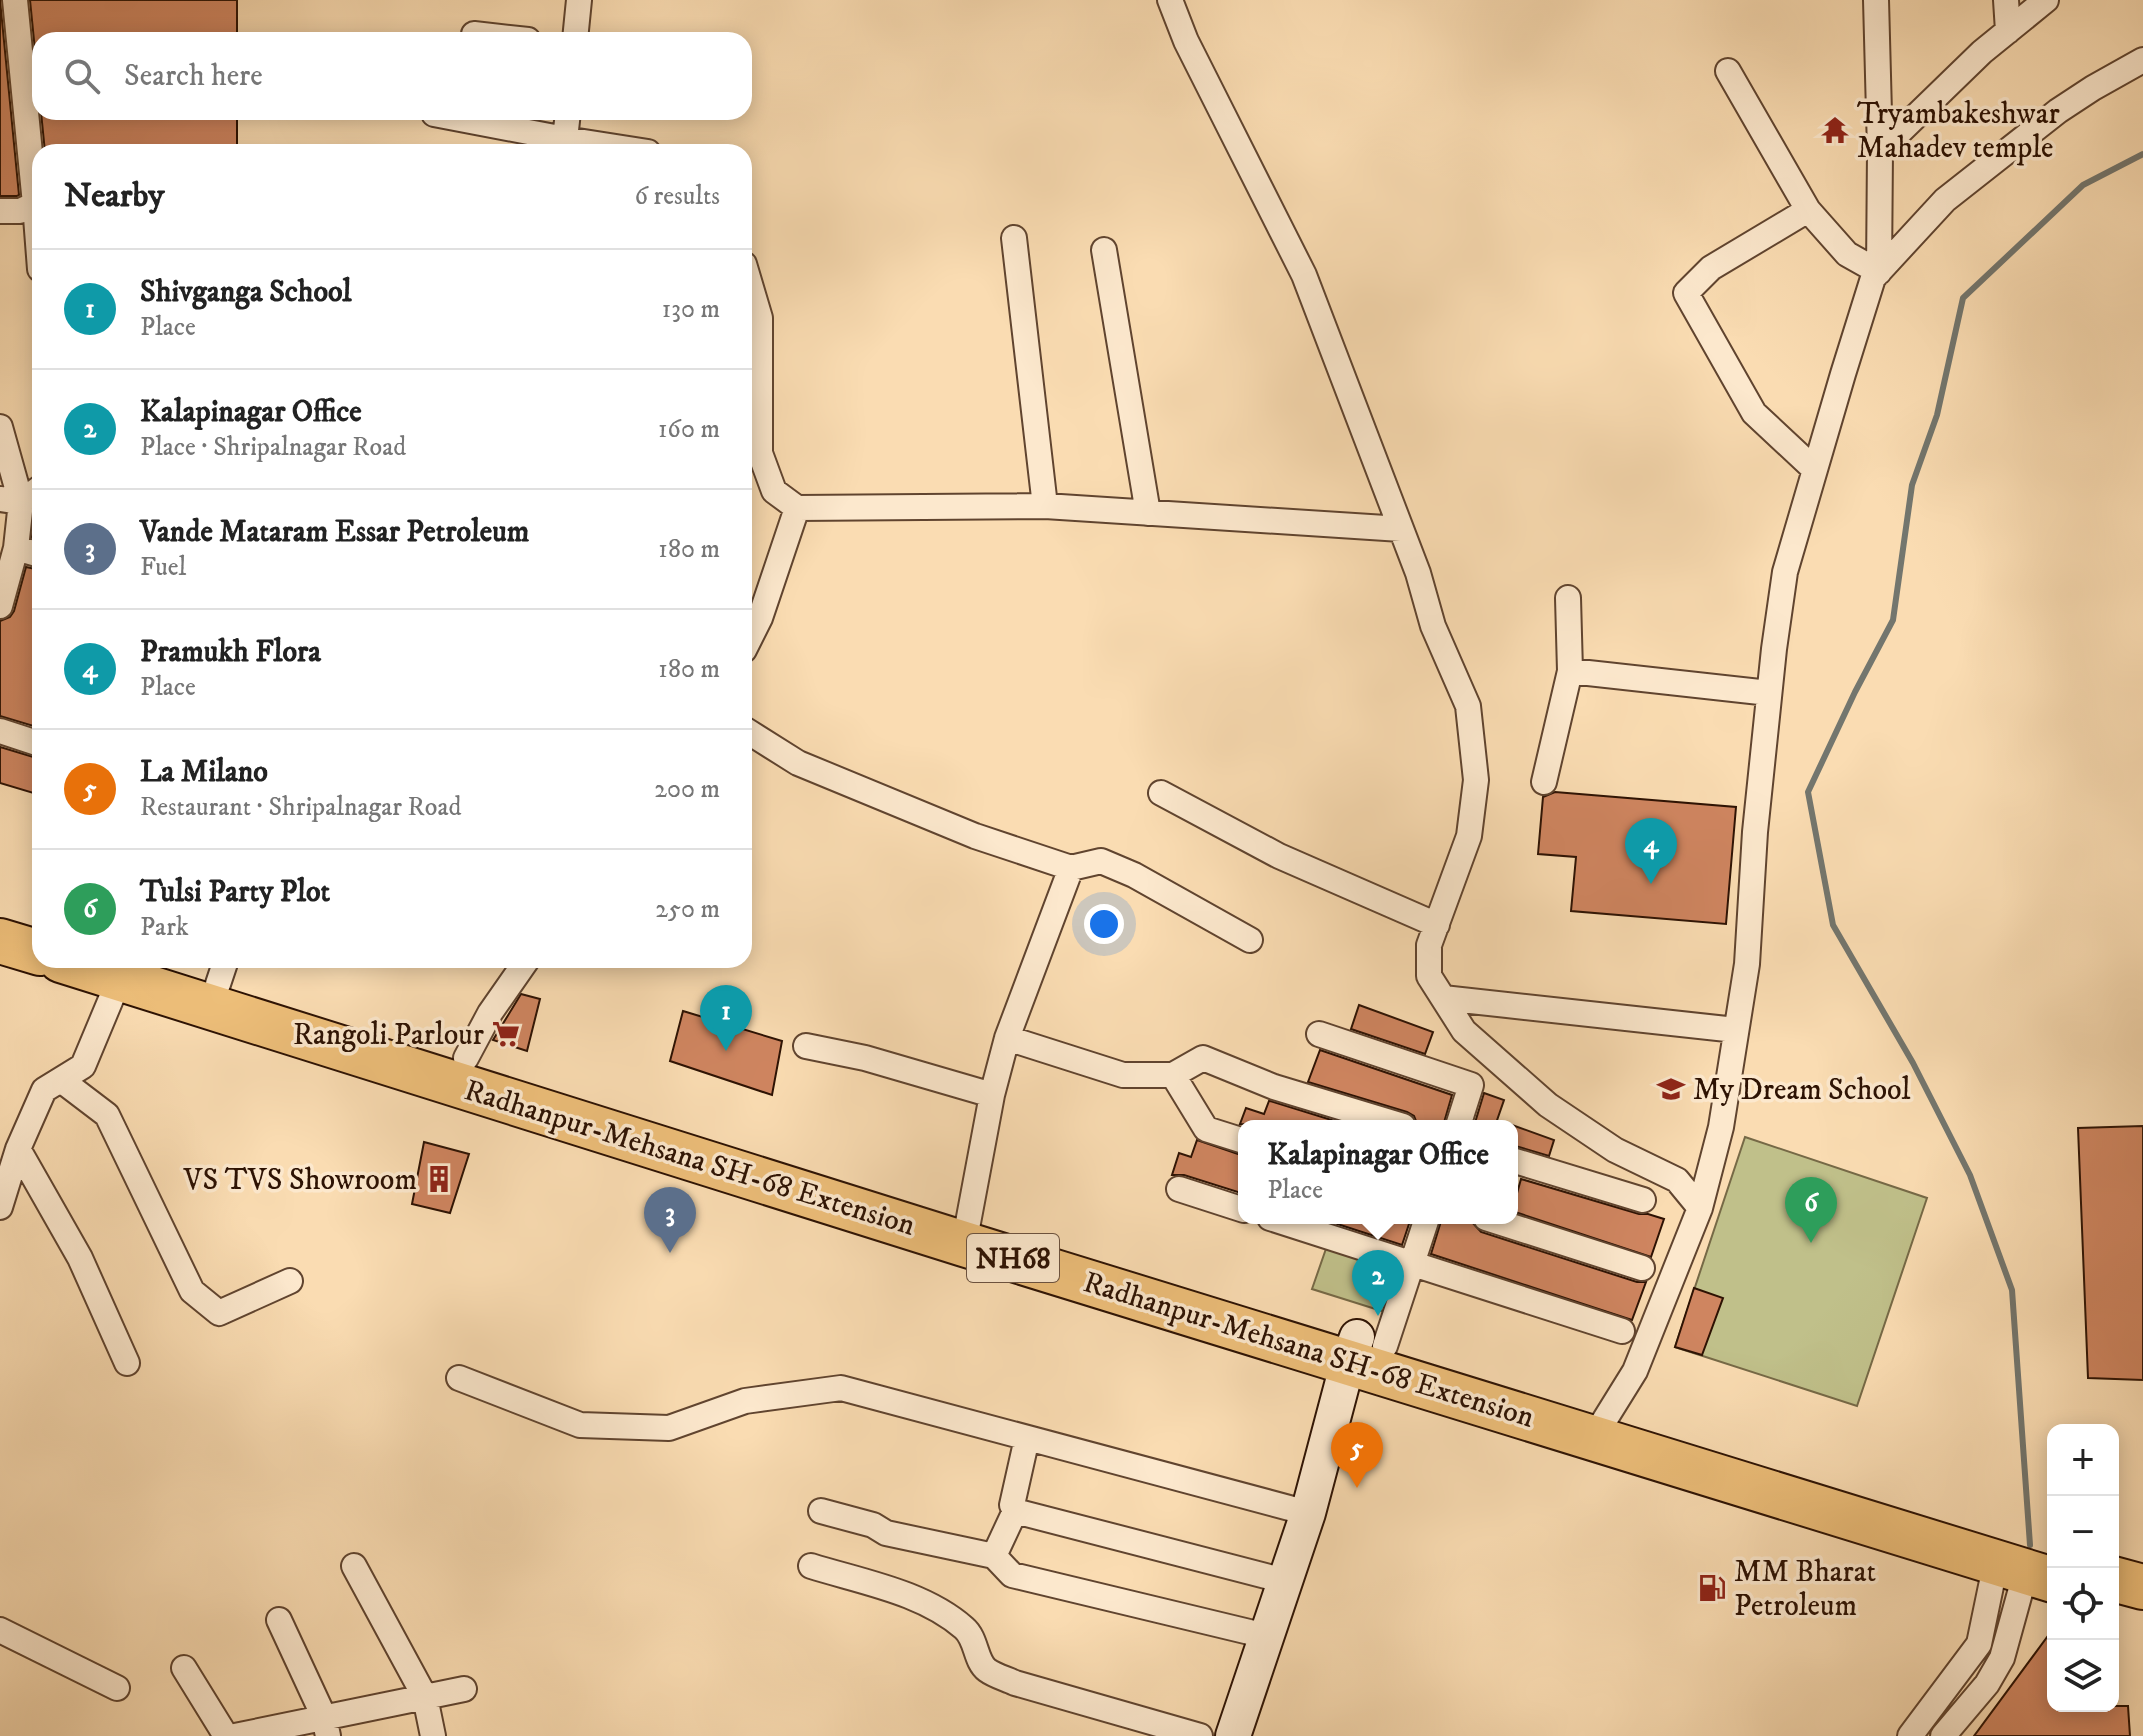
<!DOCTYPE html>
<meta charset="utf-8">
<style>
:root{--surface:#fff;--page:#f2f2f2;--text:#222;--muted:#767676;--line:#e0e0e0;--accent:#111827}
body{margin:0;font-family:"IM FELL DW Pica",serif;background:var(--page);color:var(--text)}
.controls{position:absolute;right:24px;bottom:24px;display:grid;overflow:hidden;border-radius:16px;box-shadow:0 4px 20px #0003}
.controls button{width:72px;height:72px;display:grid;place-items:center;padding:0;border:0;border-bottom:2px solid var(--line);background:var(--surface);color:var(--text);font:40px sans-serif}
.you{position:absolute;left:1104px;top:924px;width:28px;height:28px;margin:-20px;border:6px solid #fff;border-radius:50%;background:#1a73e8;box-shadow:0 0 0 12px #1a73e833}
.badge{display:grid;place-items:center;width:52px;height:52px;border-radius:50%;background:var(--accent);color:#fff;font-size:26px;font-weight:700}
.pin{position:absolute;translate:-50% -66px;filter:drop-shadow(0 2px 4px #0008)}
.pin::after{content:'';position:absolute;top:42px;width:28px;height:24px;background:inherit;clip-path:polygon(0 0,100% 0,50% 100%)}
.popup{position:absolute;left:1238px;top:1120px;width:280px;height:104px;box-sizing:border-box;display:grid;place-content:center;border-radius:16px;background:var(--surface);filter:drop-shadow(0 2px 6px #0005);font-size:26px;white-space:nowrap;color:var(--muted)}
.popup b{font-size:30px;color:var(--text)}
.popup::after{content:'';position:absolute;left:50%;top:100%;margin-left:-16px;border:16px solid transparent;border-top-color:var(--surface)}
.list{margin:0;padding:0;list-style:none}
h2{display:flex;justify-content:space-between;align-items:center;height:104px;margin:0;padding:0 32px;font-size:34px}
h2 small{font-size:26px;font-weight:400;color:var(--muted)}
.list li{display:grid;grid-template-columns:52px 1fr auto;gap:24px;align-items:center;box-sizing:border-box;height:120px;padding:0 32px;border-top:2px solid var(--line)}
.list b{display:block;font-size:30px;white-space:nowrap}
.list p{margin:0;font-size:26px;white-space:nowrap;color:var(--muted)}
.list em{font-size:26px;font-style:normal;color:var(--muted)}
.icon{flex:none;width:44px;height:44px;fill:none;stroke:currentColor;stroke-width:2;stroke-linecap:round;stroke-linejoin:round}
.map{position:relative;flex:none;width:2143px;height:1736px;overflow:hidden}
.search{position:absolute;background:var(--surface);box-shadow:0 4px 20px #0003;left:32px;top:32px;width:720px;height:88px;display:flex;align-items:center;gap:20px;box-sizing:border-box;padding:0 28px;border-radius:24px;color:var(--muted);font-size:30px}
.panel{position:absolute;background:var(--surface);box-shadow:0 4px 20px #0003;left:32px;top:144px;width:720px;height:824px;border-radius:24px}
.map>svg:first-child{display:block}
.green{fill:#c0c08a;stroke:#766946;stroke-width:2}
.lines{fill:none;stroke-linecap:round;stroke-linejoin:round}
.stream{stroke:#73766e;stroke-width:6}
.building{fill:#cf8560;stroke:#2d1203;stroke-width:2}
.street-casing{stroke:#60442f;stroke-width:28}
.secondary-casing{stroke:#2d1203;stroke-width:38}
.highway-casing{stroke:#2d1203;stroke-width:48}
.street{stroke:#fce8cd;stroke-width:24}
.secondary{stroke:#fce8cd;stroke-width:34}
.highway{stroke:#edbe79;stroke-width:44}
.labels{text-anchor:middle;stroke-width:7;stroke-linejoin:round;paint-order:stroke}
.shield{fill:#fce8cd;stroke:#6b5240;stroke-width:2}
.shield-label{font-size:28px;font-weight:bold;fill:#2d1203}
.poi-label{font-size:30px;fill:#2d1203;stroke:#fce8cd;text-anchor:start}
.street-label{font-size:30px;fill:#2d1203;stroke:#fce8cd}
</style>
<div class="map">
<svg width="2143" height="1736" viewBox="0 0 2143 1736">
<rect width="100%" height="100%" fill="#fadcb2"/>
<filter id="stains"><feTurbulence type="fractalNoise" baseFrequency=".0025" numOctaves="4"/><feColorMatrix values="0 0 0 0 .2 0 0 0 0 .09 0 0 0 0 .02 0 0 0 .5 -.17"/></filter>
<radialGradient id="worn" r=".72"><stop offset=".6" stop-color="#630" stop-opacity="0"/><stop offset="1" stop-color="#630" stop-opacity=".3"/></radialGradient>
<path class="green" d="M1745 1137 1927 1198 1857 1406 1675 1347Z
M1328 1243 1400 1268 1385 1312 1312 1289Z"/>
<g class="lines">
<path class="stream" d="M2030 1545 2012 1290 1970 1175 1913 1063 1833 925 1808 792 1855 692 1893 620 1912 485 1937 415 1963 298 2083 185 2143 154"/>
</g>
<path class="building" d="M0 0 19 195 17 196H0Z
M30 0H237V40H40V101Z
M41 112H237V152H45Z
M40 508V539L32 537 35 510Z
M26 567 40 570V728L0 716V621L10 617 14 611Z
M0 747 40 759V795L0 783Z
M1555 792 1736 807 1726 924 1571 911 1576 857 1538 854 1543 797Z
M521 994 540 999 527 1051 493 1040Z
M1359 1005 1433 1032 1425 1054 1351 1029Z
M683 1011 782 1041 772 1095 670 1061Z
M1320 1050 1452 1095 1443 1126H1418L1414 1116 1407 1112 1308 1082Z
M1484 1093 1504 1100 1495 1126H1474Z
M1269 1101H1270L1351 1126 1240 1124 1246 1108 1264 1114Z
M1512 1125 1554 1140 1549 1156 1512 1145Z
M2143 1126V1380L2088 1378 2078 1128Z
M1197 1140 1244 1156V1194L1184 1175H1172L1179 1153 1191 1157Z
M424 1142 469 1154 450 1213 412 1204Z
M1521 1179 1639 1214H1648L1664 1219 1651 1257 1512 1211Z
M1319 1218H1411L1402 1245Z
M1442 1218H1458L1472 1222 1481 1232 1637 1282H1646L1632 1320 1431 1254Z
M1694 1288 1723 1298 1702 1355 1675 1347Z
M2053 1629V1706H2128L2130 1736H1974Z"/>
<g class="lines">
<g class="street-casing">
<path id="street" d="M1170 0 1186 41 1304 275 1418 573 1433 626 1468 706 1476 780 1469 836 1429 945V976L1464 1031 1548 1105 1615 1150 1677 1180 1700 1208
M1876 0 1880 151
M2006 0 2008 31
M474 34 528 40
M575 40 579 0
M1728 71 1808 210 1847 254 1879 272 1880 151 1982 52 2046 0
M568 112 565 139 648 152
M434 114 565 139
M35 204 40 269
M1808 210 1711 268 1686 293 1754 413 1814 469
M0 211H20L35 204 15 0
M1014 238 1045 506
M1104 250 1148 513
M744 264 760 318V453L774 491 797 508 760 618 744 650
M0 427 21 502 40 488
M0 499 21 502 16 548 0 606
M797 508 1045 506 1401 529
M16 548 40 555
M1570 671 1769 693
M744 729 798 763 975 836 1071 868 1101 861 1134 875 1250 940
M0 731 40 744
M1544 782 1570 671 1568 598
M1161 793 1279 856 1437 925
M218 984 226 960
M1443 998 1736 1030
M1319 1034 1471 1085 1458 1126
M1007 1038 1123 1075H1173L1203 1058 1274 1087 1403 1126
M806 1046 865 1058 992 1095
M466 1058 490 1013 527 960
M1173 1075 1206 1129 1244 1141
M61 1080 107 1115 192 1291 219 1313 290 1281
M18 1149 80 1258 127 1363
M1512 1160 1643 1200
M1179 1189 1244 1210
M0 1207 18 1149 44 1090 83 1066 124 968
M1270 1218 1622 1331
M1486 1218 1642 1268
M964 1244 992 1095 1007 1038 1071 868
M1385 1346 1427 1218
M459 1378 580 1425 669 1428 745 1401 841 1388 1308 1513
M1594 1437 1635 1371 1700 1208 1721 1127 1747 964 1755 832 1774 649 1785 572 1843 374 1873 278 1945 200 2058 111 2093 88 2143 60
M821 1511 873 1525 886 1533 994 1556 1012 1575 1266 1636
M1015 1511 1285 1581
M994 1556 1015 1511 1012 1505 1027 1438
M354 1566 425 1697 433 1736
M811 1566C862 1582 923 1592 964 1628 977 1639 975 1661 987 1670 995 1676 1007 1679 1015 1683L1200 1736
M279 1620 324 1717 328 1736
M0 1630 117 1688
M184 1668 226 1736
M235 1736 464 1689
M1910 1736 1979 1644 1996 1562
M1943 1736 1987 1684 2002 1658 2026 1571"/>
</g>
<g class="secondary-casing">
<path id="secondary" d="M1233 1736 1308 1513 1348 1362 1357 1337"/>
</g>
<g class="highway-casing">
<path id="highway" d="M0 941 40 953
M61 960 964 1244 2053 1580
M2113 1579 2143 1587"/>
</g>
<use href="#street" class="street"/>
<use href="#secondary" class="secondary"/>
<use href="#highway" class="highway"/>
</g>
<defs>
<g id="temple-bare" transform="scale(2.16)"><path d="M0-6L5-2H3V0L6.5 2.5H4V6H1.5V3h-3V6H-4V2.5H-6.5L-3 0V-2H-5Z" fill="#8f2418" stroke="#fce8cd" stroke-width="2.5" paint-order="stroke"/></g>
<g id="supermarket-bare" transform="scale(2.16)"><path d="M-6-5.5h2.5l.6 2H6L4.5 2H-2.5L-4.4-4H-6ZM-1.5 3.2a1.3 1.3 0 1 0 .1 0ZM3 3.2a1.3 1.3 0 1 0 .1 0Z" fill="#8f2418" stroke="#fce8cd" stroke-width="2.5" paint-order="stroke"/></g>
<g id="school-bare" transform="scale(2.16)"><path d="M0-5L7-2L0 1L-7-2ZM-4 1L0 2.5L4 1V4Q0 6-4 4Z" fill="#8f2418" stroke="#fce8cd" stroke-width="2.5" paint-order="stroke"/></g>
<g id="building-bare" transform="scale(2.16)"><path d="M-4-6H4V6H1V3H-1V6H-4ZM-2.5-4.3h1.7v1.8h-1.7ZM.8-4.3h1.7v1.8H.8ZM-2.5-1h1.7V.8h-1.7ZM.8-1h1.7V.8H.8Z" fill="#8f2418" stroke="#fce8cd" stroke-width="2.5" paint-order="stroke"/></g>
<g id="fuel-bare" transform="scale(2.16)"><path d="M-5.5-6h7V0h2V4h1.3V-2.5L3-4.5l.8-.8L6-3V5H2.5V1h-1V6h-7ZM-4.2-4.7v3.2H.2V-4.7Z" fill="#8f2418" stroke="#fce8cd" stroke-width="2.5" paint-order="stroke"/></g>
</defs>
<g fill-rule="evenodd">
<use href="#temple-bare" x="1835" y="130"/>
<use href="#supermarket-bare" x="506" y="1034"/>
<use href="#school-bare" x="1671" y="1089"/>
<use href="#building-bare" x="439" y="1179"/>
<use href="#fuel-bare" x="1712" y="1588"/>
</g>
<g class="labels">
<rect class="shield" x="967" y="1234" width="92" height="48" rx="6"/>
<g class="shield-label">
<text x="1013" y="1268">NH68</text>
</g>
<g class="poi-label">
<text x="1857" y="123">Tryambakeshwar<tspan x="1857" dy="34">Mahadev temple</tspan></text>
<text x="484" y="1044" text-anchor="end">Rangoli Parlour</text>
<text x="1693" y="1099">My Dream School</text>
<text x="417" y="1189" text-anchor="end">VS TVS Showroom</text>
<text x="1734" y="1581">MM Bharat<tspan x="1734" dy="34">Petroleum</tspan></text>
</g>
<g class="street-label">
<text transform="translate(690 1157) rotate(17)" y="10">Radhanpur-Mehsana SH-68 Extension</text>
<text transform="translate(1309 1349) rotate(17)" y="10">Radhanpur-Mehsana SH-68 Extension</text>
</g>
</g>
<rect width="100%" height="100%" filter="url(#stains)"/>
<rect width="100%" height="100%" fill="url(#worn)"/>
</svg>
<div class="controls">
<button>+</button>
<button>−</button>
<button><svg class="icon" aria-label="locate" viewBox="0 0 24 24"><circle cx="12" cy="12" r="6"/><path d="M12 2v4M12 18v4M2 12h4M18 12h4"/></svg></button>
<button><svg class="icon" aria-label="layers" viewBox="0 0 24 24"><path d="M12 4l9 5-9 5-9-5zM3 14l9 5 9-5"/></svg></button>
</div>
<div class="you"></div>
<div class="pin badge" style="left:726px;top:1051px;background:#0f9aa8">1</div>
<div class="pin badge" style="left:1378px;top:1316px;background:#0f9aa8">2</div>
<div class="popup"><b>Kalapinagar Office</b>Place</div>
<div class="pin badge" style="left:670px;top:1253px;background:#5c6f8a">3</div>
<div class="pin badge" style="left:1651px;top:884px;background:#0f9aa8">4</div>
<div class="pin badge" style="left:1357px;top:1488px;background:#e8710a">5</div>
<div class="pin badge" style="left:1811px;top:1243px;background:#2e9e5b">6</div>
<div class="search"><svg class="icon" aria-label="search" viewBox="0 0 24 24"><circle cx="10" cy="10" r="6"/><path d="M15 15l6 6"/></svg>Search here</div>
<section class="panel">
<h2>Nearby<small>6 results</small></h2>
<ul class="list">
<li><span class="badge" style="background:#0f9aa8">1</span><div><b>Shivganga School</b><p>Place</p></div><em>130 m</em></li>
<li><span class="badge" style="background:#0f9aa8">2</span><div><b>Kalapinagar Office</b><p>Place · Shripalnagar Road</p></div><em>160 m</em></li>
<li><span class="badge" style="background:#5c6f8a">3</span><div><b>Vande Mataram Essar Petroleum</b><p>Fuel</p></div><em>180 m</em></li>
<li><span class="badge" style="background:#0f9aa8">4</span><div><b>Pramukh Flora</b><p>Place</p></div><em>180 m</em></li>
<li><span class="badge" style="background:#e8710a">5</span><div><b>La Milano</b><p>Restaurant · Shripalnagar Road</p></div><em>200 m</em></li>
<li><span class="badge" style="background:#2e9e5b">6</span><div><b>Tulsi Party Plot</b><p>Park</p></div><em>250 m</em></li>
</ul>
</section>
</div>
